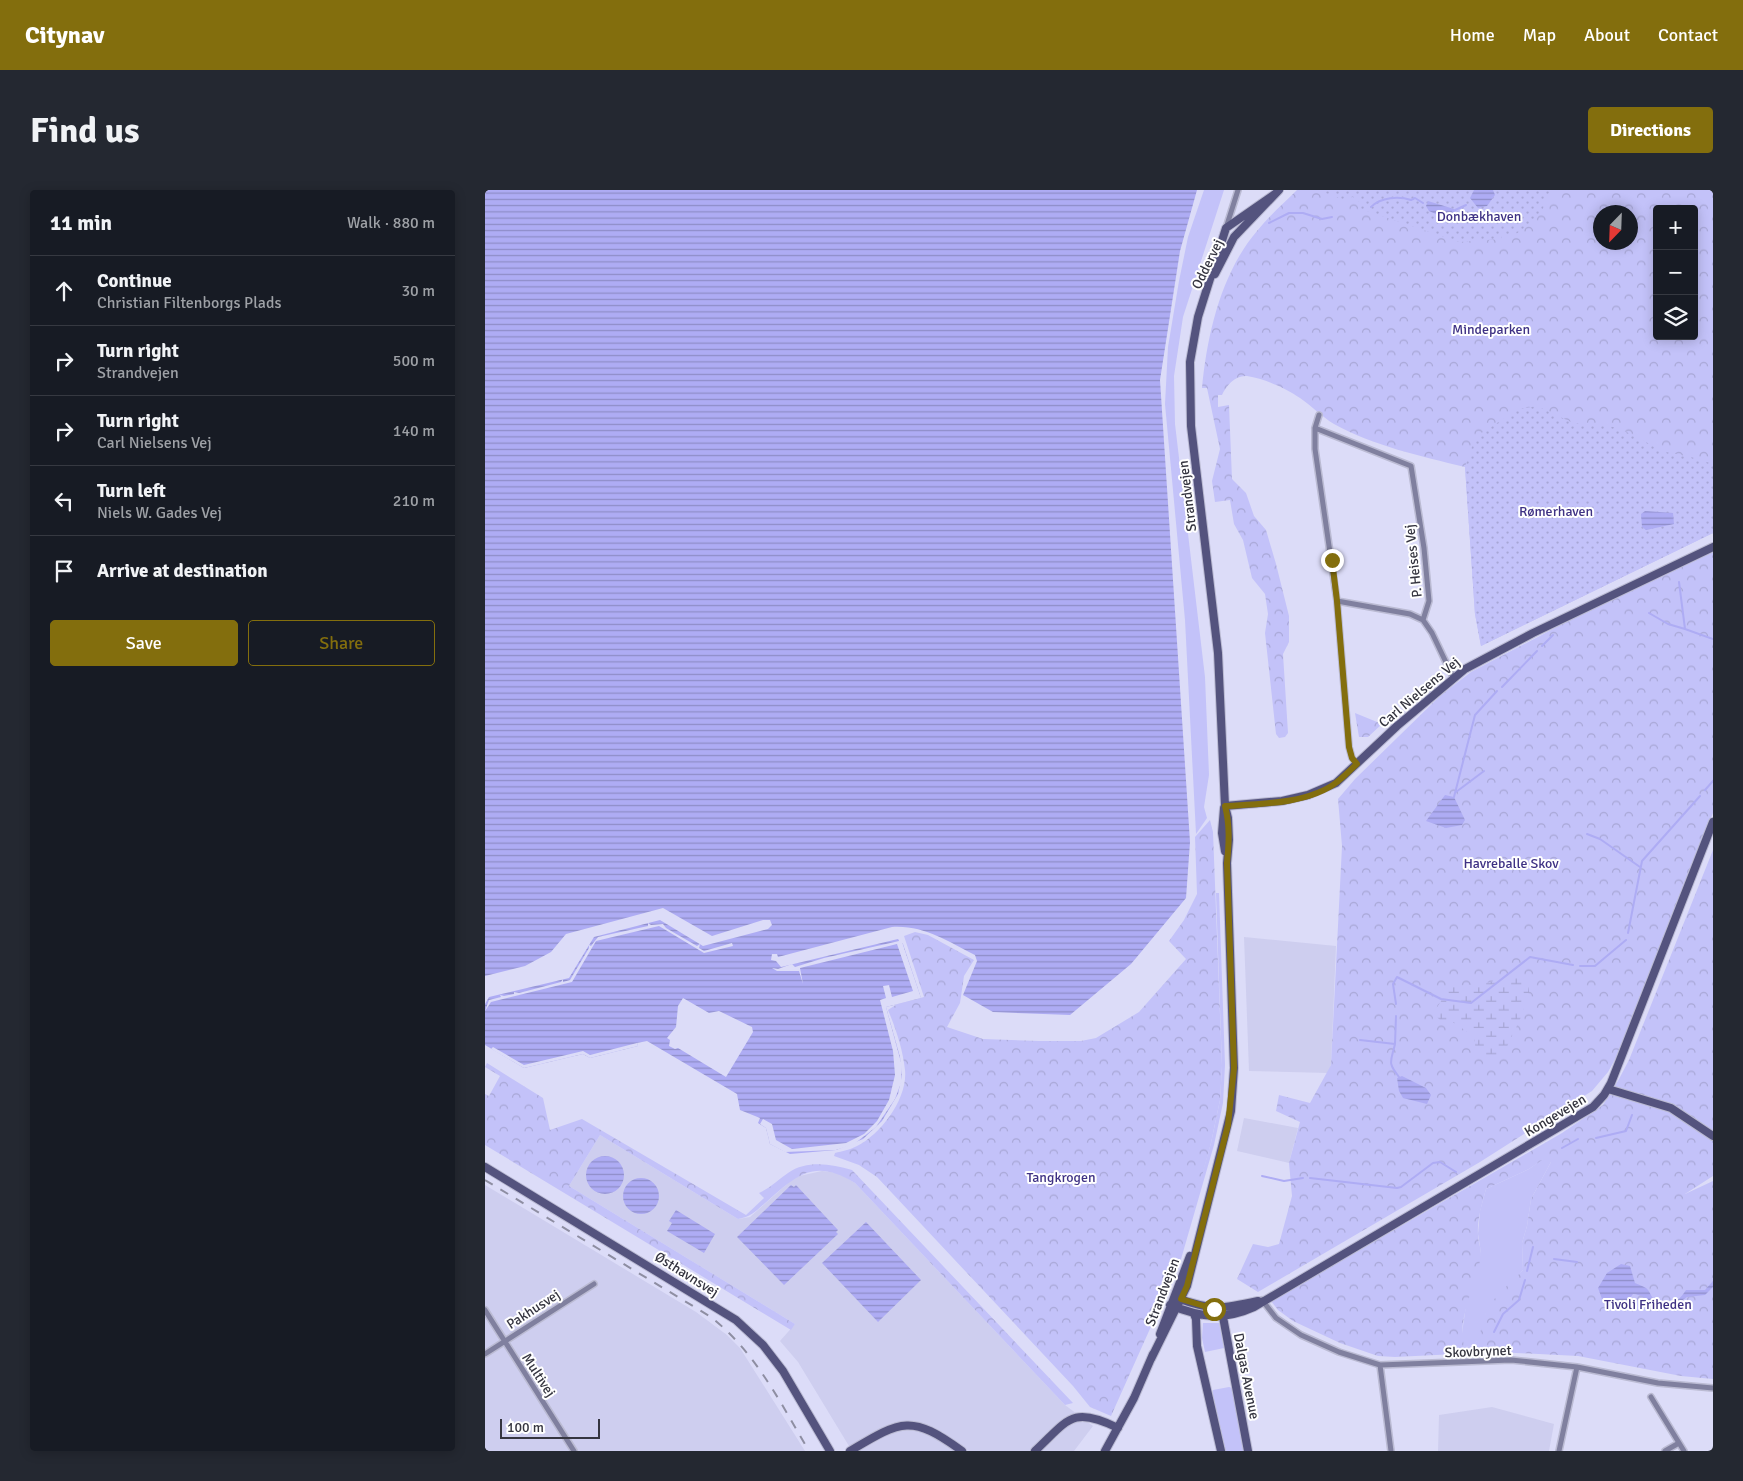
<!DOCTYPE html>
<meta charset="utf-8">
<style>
:root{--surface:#171b24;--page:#242831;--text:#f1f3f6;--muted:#9ea1a6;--line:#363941;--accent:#836e0d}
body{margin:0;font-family:Signika,sans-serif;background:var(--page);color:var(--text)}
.controls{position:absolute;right:15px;top:15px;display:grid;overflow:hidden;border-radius:5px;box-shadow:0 2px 12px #0003}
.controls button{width:45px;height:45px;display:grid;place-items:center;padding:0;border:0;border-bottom:1px solid var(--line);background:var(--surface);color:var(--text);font:25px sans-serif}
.compass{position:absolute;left:1108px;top:15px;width:45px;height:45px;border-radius:50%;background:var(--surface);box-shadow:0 2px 12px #0003;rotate:203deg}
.scale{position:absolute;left:15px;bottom:12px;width:100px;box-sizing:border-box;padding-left:5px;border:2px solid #353540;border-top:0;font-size:14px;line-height:18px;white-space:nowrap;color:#353540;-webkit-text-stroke:4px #fff;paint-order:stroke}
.stop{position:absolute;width:15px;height:15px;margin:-11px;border:4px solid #836e0d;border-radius:50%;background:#fff}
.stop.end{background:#836e0d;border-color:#fff;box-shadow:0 1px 5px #0008}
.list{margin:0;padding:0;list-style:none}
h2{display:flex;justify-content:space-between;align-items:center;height:65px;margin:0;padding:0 20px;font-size:21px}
h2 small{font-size:16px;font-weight:400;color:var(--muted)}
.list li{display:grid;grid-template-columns:32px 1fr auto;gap:15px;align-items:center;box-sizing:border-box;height:70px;padding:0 20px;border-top:1px solid var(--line)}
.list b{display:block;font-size:19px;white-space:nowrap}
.list p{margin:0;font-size:16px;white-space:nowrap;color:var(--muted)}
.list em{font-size:16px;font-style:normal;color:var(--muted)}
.actions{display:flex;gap:10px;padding:15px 20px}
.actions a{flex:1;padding:11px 0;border:1px solid var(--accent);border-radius:5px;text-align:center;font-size:18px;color:var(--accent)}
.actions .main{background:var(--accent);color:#fff}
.icon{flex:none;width:28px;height:28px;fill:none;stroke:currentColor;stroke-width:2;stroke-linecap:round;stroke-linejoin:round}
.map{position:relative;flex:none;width:1228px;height:1261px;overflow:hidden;border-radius:5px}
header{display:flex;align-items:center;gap:30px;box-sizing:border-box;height:70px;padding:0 25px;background:var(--accent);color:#fff}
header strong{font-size:24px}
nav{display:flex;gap:28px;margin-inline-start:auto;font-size:18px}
.intro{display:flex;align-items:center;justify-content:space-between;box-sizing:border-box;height:120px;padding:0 30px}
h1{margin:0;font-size:35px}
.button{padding:12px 22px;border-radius:5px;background:var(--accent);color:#fff;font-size:18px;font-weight:700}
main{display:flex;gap:30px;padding:0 30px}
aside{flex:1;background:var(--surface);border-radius:5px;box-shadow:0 2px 12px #0003}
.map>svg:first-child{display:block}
.built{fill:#ceceef}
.grass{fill:#c3c2f9}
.forest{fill:url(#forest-crowns);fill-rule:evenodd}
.wetland{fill:url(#wetland-marsh)}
.garden{fill:url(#garden-dots)}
.water{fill:url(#water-rules);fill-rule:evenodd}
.pier{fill:#dcdcf8}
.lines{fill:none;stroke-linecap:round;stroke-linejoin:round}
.stream{stroke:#aeacf4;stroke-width:2}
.street-casing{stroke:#bbbbd3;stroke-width:8}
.secondary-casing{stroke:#bbbbd3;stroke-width:10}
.street{stroke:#80809f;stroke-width:5}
.secondary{stroke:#54537e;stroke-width:8}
.rail{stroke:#8e8ea2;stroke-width:2;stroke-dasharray:9 9;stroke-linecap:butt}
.route{stroke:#836e0d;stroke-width:6}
.labels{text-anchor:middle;stroke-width:4;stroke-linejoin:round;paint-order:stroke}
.park-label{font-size:14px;fill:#3e3184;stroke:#fff}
.street-label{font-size:14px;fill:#353540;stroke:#fff}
</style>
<header>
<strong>Citynav</strong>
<nav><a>Home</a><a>Map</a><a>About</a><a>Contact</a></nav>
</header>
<div class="intro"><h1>Find us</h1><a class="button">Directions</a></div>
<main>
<aside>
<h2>11 min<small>Walk · 880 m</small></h2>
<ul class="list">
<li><svg class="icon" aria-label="ahead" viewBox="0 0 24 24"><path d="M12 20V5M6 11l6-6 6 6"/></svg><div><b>Continue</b><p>Christian Filtenborgs Plads</p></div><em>30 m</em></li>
<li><svg class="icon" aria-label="right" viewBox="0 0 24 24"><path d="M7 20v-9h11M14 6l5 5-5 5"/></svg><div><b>Turn right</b><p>Strandvejen</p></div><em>500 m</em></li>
<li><svg class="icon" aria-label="right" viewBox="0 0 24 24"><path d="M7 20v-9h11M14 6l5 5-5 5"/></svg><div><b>Turn right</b><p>Carl Nielsens Vej</p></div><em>140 m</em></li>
<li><svg class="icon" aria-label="left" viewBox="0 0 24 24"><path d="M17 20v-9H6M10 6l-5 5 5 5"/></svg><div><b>Turn left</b><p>Niels W. Gades Vej</p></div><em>210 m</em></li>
<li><svg class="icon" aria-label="arrive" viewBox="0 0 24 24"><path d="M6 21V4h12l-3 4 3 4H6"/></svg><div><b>Arrive at destination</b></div></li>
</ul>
<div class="actions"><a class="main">Save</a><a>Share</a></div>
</aside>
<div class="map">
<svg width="1228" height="1261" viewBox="0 0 1228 1261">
<defs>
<pattern id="forest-crowns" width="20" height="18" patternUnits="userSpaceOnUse" patternTransform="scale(1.25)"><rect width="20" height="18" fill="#c3c2f9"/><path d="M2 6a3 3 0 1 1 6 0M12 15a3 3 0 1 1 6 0" fill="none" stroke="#a8a7d6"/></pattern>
<pattern id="wetland-marsh" width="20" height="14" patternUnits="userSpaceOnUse" patternTransform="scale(1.25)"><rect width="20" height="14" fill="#c3c2f9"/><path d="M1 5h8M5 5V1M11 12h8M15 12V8" fill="none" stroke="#a8a7d6"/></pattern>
<pattern id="garden-dots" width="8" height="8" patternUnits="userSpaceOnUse" patternTransform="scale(1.25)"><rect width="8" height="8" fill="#c3c2f9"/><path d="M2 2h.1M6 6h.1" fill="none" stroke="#a8a7d6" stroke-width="1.8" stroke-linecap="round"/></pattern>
<pattern id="water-rules" width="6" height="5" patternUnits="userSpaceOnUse" patternTransform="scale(1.25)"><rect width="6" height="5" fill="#aeacf4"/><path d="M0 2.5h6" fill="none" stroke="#8e8dc7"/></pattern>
</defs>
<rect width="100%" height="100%" fill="#dcdcf8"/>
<path class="built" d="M759 747 851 756 846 875 843 883 764 881Z
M759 928 813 938 804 973 752 961Z
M115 945 253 1029 265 1027 310 987 337 981 354 983 370 993 580 1215 608 1236 589 1261H367L313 1172 295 1151 310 1134 84 996Z
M0 995 211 1122 242 1145 255 1158 320 1261H0Z
M1007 1217 1069 1234 1064 1261H953L954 1225Z"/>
<path class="grass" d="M719 0H739L698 127 689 186 690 234 720 487 724 585 719 617 722 628 711 644 700 430 680 214 683 157 694 91 703 47Z
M731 703H734L740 875 738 913 729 955 692 1083 689 1082 726 953 735 910 737 876Z
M1066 963V972L1046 1009 1042 1036 1037 1053 1038 1080 1001 1123 995 1147 989 1155 980 1157 976 1150 981 1115 996 1063 993 1044 995 1021 1001 999 1044 979Z
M718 1133H734L739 1158 720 1162 717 1148Z
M744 1197 748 1198 759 1261H739L727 1206 728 1200Z"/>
<path class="forest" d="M812 0H1228V343L996 456 990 424 980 277C935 266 889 256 849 234 837 227 827 216 815 208 801 198 780 189 762 186 750 185 741 196 737 205H733V217L744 215 747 289 761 303 769 326 781 340 791 374 804 426V452L798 464 803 543 800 547 794 548 791 544 780 443 783 424 780 404 767 388 758 350 749 334 745 310 730 312 727 291 735 259 722 198H717C722 145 736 83 772 41 784 26 799 13 812 0ZM1172 19H1209V146H1172ZM1116 22H1146V52H1116Z
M1228 362V623L1133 864 1123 882 1107 901 995 972 773 1102 752 1089 768 1054 783 1057 794 1054 807 1006 804 973 815 932 791 921 794 905 825 913 846 875 857 656 853 609 870 589 956 505 986 482 1085 430Z
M870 523 897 534 883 547H874Z
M725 630 728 642 737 876 735 910 726 953 696 1063 685 1094 626 1226 605 1217 588 1196 392 987 374 975 349 966 350 963C357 961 365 960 372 956 396 944 423 908 420 880 418 860 411 839 403 820L412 814 439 807 419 746 430 742 443 745 489 770 479 786 475 813 462 837 498 849 554 851H596L611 848 654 822 701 769 684 751 699 730 712 704 710 647Z
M1228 660V986L1200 1004 1228 991V1189L1196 1186 1093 1166 1012 1162 910 1167 893 1166 855 1153 808 1131 793 1120 786 1111 1077 943 1118 915 1134 889 1144 870ZM1066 964V972L1046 1009 1042 1036 1037 1053 1038 1080C1025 1094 1009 1105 1001 1122 996 1134 997 1145 989 1155L980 1157C969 1134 994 1088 996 1064 996 1058 993 1051 993 1045 992 1030 997 1014 1001 999L1044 979Z
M2 873 58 908 65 940 97 929 261 1025 279 1008 274 1003C285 998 293 990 303 983 322 970 346 974 367 980L588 1213 580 1215 370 993C328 967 311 986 279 1014 270 1022 265 1027 253 1029L115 945 84 996 310 1134 306 1140 0 955V904L4 906 15 886 0 877Z"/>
<path class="wetland" d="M1012 786H1035L1043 794 1044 802 1036 827 1018 865 1009 871 991 862 989 846 969 833 956 831 948 823 966 797 1007 792Z"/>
<path class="garden" d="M832 0H1065L1057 21 1051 29 1031 44V42L1017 46 1016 49 974 52 876 19 874 12 868 7 857 9Z
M1052 216 1088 233 1129 237 1151 246 1176 261 1206 267 1228 274V343L996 456 990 424 980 277 990 247 1034 219Z"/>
<path class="water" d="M0 0H712L695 61 675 190 705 652 701 708 646 774 585 825 508 822 478 805 492 771 490 765C462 751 439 735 407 737L293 767 292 764H287L286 770 291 771 296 777 413 749 418 754 436 808 401 817 415 867 417 885 413 904 397 931 378 949 351 960 305 964 285 954 281 938 273 933 275 928 255 920 252 904 162 851 152 853 153 856 105 868 98 864 39 878 0 855V814L4 807 84 788 109 747 175 730 218 756 283 739 287 735 285 730H278L227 746 178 718 81 744 66 762 40 776 0 786ZM198 808 224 823 234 821 267 837 268 842 241 887 193 858 190 859 184 856 185 850 182 848 191 837 193 816Z
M989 0H1008L1010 5 1002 16 993 18 985 8Z
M943 11 969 19V26L962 29 944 21 941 16Z
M1160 321 1188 323 1189 334 1161 340 1157 337 1156 324Z
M960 605 969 607 980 630 977 635 961 638 941 631Z
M917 886 941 898 946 905 942 914 918 908 914 901 912 888Z
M101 985a19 19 0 1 1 38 0a19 19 0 1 1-38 0Z
M138 1006a18 18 0 1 1 36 0a18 18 0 1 1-36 0Z
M306 995 309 997 311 995 353 1040 351 1042 353 1044 299 1095 252 1047Z
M191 1020 230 1044 219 1063 182 1041 187 1033 184 1031Z
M381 1032 436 1090 393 1132 337 1073Z
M1136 1074 1145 1076 1150 1093C1154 1095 1158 1096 1161 1098 1165 1101 1165 1105 1168 1108 1180 1121 1194 1112 1201 1100H1220L1228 1091V1097L1220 1105 1202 1107 1186 1118C1169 1119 1163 1105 1148 1104L1141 1114 1128 1117 1117 1109 1113 1098 1122 1083Z"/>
<path class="pier" d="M163 733 166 735 178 734 181 738 212 756 215 754 214 758 219 761 247 753 248 756 219 763 174 736 111 751 87 792 6 812 0 821 4 810 16 807 15 805 19 806 29 804V802L34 803 76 792 78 789V792L85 790 104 758V755L106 756 113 747 163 736Z
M413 746 416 749 436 808 401 817 417 876 416 893 410 909 391 937 369 954 351 960 300 962 285 954 281 938 275 934 278 929 287 934 291 950 307 959 361 953 379 944 392 931 404 910 410 885 408 861 395 810 401 808 398 796 404 795 407 807 428 801 412 754 315 778 318 794 314 781H292L287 778 293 779 307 774 310 777 339 768 414 751Z
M152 853 153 856 105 868 98 864 39 878 6 859 8 857 39 875 98 861 105 865Z"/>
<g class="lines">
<path class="stream" d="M886 17C896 7 914 6 926 10L930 8 938 13
M968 21 981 15
M784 33 804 23H818L837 29 847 27
M1194 392 1200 439 1228 449
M1164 423 1183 434 1200 439
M1057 456 1068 445
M1017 497 1052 461
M1220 600 1228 591
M971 602 999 581
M969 607 990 525 1012 501
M1102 644 1115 649 1155 677
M1143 743 1157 671 1215 606
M1095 776H1110L1141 750
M911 814 908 794 912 787 956 809 986 813 1045 767 1088 775
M875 850 910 854 911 826
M910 854C906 872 902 872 914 887
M1111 948 1141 941 1147 925
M1077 958 1093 949
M777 986 799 991 818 988
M825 988 912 998 916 997 948 973 955 972 971 982
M1069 1069 1092 1072
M1042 1081 1048 1057
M1009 1142 1018 1124 1034 1110 1040 1090"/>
<g class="street-casing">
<path id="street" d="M741 38 753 0
M834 225 830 238V259L852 411 864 557 867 568 872 574
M830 238 926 276 939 358 944 411 938 430 947 443 968 487
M852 411 925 424 938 430
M777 1110 791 1128 816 1145 854 1162 895 1175 1026 1170 1092 1177 1173 1193 1228 1198
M0 1120 89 1261
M0 1164 109 1094
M895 1175 906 1261
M1166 1207 1199 1261
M1074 1261 1092 1177
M1180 1261 1194 1253"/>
</g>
<g class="secondary-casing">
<path id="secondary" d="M730 84 749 47 794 0
M740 616 797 611 823 605 851 593 912 536 980 479 1048 443 1228 357
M739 618 737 643 740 661
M1123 899 1186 918 1228 946
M0 977 251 1130 278 1155 298 1181 345 1261
M692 1108C727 1121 737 1119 773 1111
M685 1115C715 1127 738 1131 769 1117L1108 917 1119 905 1126 893 1228 632
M729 1119 738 1127 763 1261
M709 1124 711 1129 712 1156 736 1261
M675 1144 705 1066
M666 1169 702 1096 746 921 749 878 742 673 744 650 743 628 740 616 733 463 706 236 705 172 713 127 741 38 790 4
M365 1261C417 1230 426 1224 477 1261
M550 1261C583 1230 587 1215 633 1238
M620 1261 649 1208 668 1164"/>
</g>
<use href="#street" class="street"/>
<use href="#secondary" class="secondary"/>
<path class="rail" d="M0 990 226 1127C271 1163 295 1212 324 1261"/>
</g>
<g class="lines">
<path class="route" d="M729 1119 696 1109 702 1096 743 935 749 878 742 673C744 653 745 635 740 616 774 614 824 614 852 592 859 587 865 580 872 574L867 568 864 557 852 411 847 370"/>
</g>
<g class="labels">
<g class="park-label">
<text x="994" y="31">Donbækhaven</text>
<text x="1006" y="144">Mindeparken</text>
<text x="1071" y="326">Rømerhaven</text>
<text x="1026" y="678">Havreballe Skov</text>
<text x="576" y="992">Tangkrogen</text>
<text x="1163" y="1119">Tivoli Friheden</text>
</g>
<g class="street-label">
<text transform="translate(722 74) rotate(-64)" y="5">Oddervej</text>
<text transform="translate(702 306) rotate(-97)" y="5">Strandvejen</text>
<text transform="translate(928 371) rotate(-96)" y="5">P. Heises Vej</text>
<text transform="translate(934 502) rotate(-40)" y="5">Carl Nielsens Vej</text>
<text transform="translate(1070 925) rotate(-31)" y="5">Kongevejen</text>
<text transform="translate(202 1084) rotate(32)" y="5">Østhavnsvej</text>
<text transform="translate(677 1102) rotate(-69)" y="5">Strandvejen</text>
<text transform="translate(48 1119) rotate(-33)" y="5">Pakhusvej</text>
<text transform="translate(993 1161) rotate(-2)" y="5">Skovbrynet</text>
<text transform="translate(54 1185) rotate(57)" y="5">Multivej</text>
<text transform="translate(762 1186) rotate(79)" y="5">Dalgas Avenue</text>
</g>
</g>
</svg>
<div class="controls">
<button>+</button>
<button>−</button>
<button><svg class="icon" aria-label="layers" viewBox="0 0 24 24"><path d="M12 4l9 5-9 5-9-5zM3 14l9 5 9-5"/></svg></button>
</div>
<svg class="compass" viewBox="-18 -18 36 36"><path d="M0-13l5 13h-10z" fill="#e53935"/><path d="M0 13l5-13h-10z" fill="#9ea1a6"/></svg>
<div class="scale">100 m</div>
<div class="stop" style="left:729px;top:1119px"></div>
<div class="stop end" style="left:847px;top:370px"></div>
</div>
</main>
